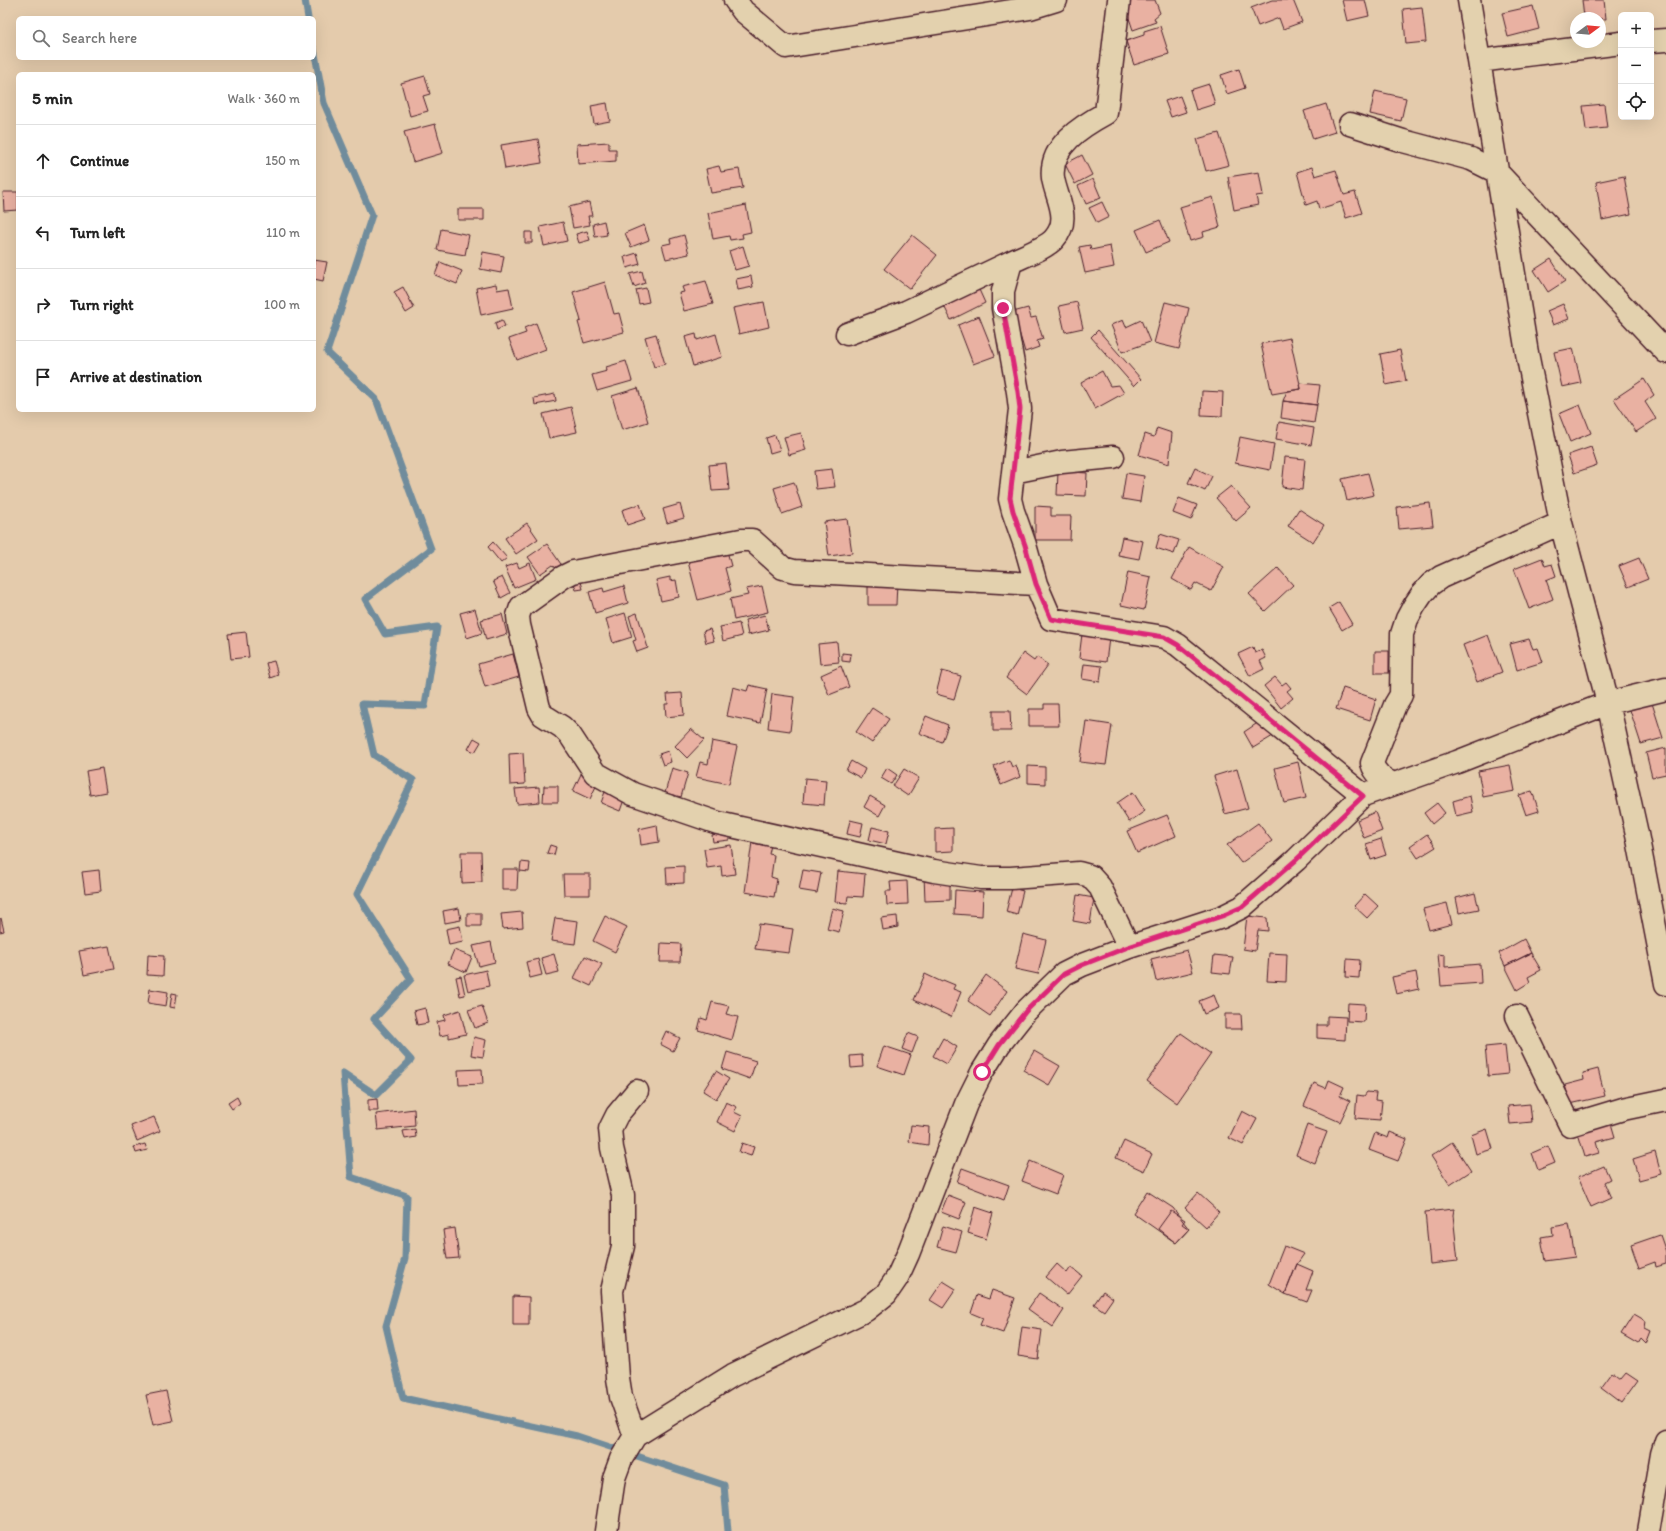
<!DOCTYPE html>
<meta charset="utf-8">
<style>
:root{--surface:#fff;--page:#f6f6f6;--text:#222;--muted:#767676;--line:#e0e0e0}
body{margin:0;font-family:Itim,sans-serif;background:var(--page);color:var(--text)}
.controls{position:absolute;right:12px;top:12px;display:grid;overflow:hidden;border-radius:6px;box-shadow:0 4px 16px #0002}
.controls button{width:36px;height:36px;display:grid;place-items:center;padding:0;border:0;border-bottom:1px solid var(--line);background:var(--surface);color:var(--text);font:20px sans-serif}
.compass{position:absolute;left:1570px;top:12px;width:36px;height:36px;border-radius:50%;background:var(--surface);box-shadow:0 4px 16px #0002;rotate:74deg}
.stop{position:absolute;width:12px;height:12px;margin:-9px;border:3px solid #db2777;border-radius:50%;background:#fff}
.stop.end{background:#db2777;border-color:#fff;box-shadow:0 1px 4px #0008}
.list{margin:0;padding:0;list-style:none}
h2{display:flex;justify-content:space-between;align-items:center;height:52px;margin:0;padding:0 16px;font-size:17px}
h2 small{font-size:13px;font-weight:400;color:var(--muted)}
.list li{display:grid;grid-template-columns:26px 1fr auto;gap:12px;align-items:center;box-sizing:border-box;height:72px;padding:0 16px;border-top:1px solid var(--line)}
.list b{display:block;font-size:15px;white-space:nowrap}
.list em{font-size:13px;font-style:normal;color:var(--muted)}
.icon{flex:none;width:22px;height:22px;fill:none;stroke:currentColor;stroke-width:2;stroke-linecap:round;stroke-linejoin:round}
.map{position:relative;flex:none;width:1666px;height:1531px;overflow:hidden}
.search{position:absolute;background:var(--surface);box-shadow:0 4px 16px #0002;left:16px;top:16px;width:300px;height:44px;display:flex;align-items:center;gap:10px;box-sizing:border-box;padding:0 14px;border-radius:6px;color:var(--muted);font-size:15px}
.panel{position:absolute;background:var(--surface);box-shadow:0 4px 16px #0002;left:16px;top:72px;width:300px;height:340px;border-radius:6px}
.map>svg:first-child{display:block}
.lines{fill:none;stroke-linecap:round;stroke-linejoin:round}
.stream{stroke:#6f8c9c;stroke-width:7}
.building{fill:#e9b1a2;stroke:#4a1f2b}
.street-casing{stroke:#4a1f2b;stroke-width:25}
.street{stroke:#e3d1ae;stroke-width:22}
.route{stroke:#db2777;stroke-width:5}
</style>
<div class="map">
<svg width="1666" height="1531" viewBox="0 0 1666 1531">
<rect width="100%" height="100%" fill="#e4cbac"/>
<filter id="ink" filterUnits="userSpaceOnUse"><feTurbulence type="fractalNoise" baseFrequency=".025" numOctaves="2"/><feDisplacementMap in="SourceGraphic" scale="8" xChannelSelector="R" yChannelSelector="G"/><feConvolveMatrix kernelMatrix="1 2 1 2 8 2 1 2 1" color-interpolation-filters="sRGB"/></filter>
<g filter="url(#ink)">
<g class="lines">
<path class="stream" d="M305 0 308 18
M314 49 324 103 372 215 327 352 376 399 431 549 365 599 385 634 437 627 425 706 362 704 374 755 413 780 357 894 411 979 374 1019 411 1060 376 1095 343 1073 351 1177 407 1196 405 1258 386 1326 403 1398 577 1436 724 1485 728 1531"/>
</g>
<path class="building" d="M1123 0H1155L1160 13 1154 18 1156 22 1133 30Z
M1272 0H1293L1302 22 1283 29 1279 18 1258 26 1251 8Z
M1342 0H1365L1369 16 1347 21Z
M1582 0H1604L1606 19 1584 18Z
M1533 6 1539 29 1508 37 1502 13Z
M1422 7 1426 42 1406 44 1403 9Z
M1160 26 1169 54 1134 65 1126 41 1144 35V31Z
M1239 69 1245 88 1227 94 1221 75Z
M425 76 430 94 423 96 428 111 410 116 401 83Z
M1209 84 1215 104 1196 110 1190 90Z
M1375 91 1406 98 1401 121 1370 114Z
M1180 96 1186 112 1171 117 1165 101Z
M607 103 610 121 594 124 591 106Z
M1326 104 1335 132 1313 139 1304 111Z
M1604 104 1607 128 1586 130 1583 106Z
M435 124 443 153 413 162 404 132Z
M1219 133 1229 165 1206 171 1197 139Z
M538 139 542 163 505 169 501 145Z
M609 142V149H616V161L578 164 577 144Z
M1082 155 1092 175 1075 184 1065 164Z
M719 166 721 172 739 169 743 188 711 193 706 169Z
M1312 167 1315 176 1336 170 1344 195 1355 192 1362 213 1346 218 1341 202 1319 209 1317 201 1306 205 1297 172Z
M1259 172 1263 195 1256 196 1258 205 1234 210 1228 177Z
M1624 176 1631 214 1602 220 1596 182Z
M1093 179 1101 198 1086 204 1078 186Z
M3 192H18V210L4 211Z
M1213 197 1220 227 1203 232 1204 237 1190 241 1180 207Z
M589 202 592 216H588L590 225 573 228 569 207Z
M1102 202 1109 217 1097 223 1089 208Z
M746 205 751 232 742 234 743 238 730 240 729 236 713 239 708 213Z
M458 209H484V220H458Z
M1160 220 1169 242 1146 252 1136 230Z
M604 221 607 235 595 237 593 224Z
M563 222 567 241 544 246 540 227Z
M644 225 649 240 631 247 625 233Z
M441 229 469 235 465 255 437 250Z
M587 231 590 240 579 243 576 234Z
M525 232H532V243H525Z
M684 235 689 254 666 259 662 245 671 243 670 239Z
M912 235 937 255 910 289 884 269Z
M1090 245 1091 250 1110 246 1114 267 1085 273 1079 247Z
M743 246 749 266 735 270 729 251Z
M483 252 504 256 501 273 480 269Z
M637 253 640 264 627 268 624 257Z
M1551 259 1565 281 1548 292 1534 270Z
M314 260 327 262 323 281 314 279Z
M440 262 462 271 457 284 435 275Z
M642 271 645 283 634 287 630 274Z
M751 276 753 287 738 290 736 279Z
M706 281 713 304 684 311 679 293 684 292 682 287Z
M605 282 614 314 619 313 624 332 584 343 578 322 581 321 573 292Z
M976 283 985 303 951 320 941 300Z
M496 284 497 290 509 288 513 308 481 315 476 288Z
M403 287 414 308 406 313 394 292Z
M646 288 649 302 639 304 636 290Z
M764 302 769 327 739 334 733 308Z
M1077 302 1083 328 1065 332 1059 306Z
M1165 302 1189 308 1179 349 1154 343Z
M1563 304 1569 319 1553 325 1547 311Z
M1028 308 1031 318 1036 317 1043 339 1037 341 1039 347 1025 352 1013 312Z
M979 316 995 356 973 364 958 325Z
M502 320 505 326 497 330 495 323Z
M1123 320 1126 327 1141 320 1150 342 1122 352 1111 325Z
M536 323 546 349 517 360 509 339 526 333 524 328Z
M1098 330 1141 379 1134 386 1091 337Z
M656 334 665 364 654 367 645 337Z
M696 334 697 340 716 334 722 357 693 366 685 337Z
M1290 338 1301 389 1272 394 1261 344Z
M1573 348 1581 383 1562 387 1554 352Z
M1400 350 1406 381 1386 385 1380 354Z
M626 361 632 381 597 391 592 375 607 371 606 367Z
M1102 371 1110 386 1119 385 1124 393 1095 409 1081 383Z
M1644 379 1654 395 1645 402 1656 419 1636 432 1614 399Z
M1300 383 1320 385 1317 405 1283 401 1287 391 1301 389Z
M638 388 648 422 622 430 612 396Z
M1202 391 1223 392 1222 416 1201 415Z
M555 394 556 401 535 405 534 398Z
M1283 401 1317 405 1314 423 1281 418Z
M1580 405 1591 433 1570 442 1559 414Z
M571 407 577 432 549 438 543 414Z
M1279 422 1314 428 1311 445 1276 439Z
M1157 428 1172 433 1169 464 1139 455 1145 434 1154 437Z
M801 433 806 450 789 455 784 437Z
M775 435 780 450 770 453 766 438Z
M1240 437 1274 444 1270 470 1235 463Z
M1591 447 1597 465 1574 473 1568 455Z
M1285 457 1305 459 1302 490 1282 487Z
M726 463 729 490 712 491 709 465Z
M1195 468 1212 476 1205 491 1188 483Z
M832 469 835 487 816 489 814 471Z
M1058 471 1087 473 1086 496 1057 495Z
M1126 473 1144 476 1140 502 1122 499Z
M1368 473 1374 495 1347 501 1342 479Z
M794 482 802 507 782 514 774 488Z
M1231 486 1251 508 1236 521 1216 498Z
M1179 498 1197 505 1191 520 1173 513Z
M1430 503 1433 526 1399 529 1397 507Z
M640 504 645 519 627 525 622 510Z
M680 504 684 518 667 523 663 509Z
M1035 506 1051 507V516H1071L1070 540H1035Z
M1299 509 1324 525 1313 542 1288 526Z
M847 519 852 553 829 556 824 522Z
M527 523 538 539 516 554 505 538Z
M1160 534 1179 540 1174 554 1156 548Z
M1122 537 1143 541 1139 559 1118 555Z
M493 542 507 558 501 563 488 547Z
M547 544 563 567 558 571 553 565 540 574 528 557Z
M726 547 731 566 725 568 731 591 698 600 687 558Z
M1189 547 1224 567 1211 591 1195 583 1191 590 1172 579Z
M1542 558 1545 566 1552 564 1556 576 1546 580 1553 599 1529 609 1514 569Z
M1639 558 1648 579 1628 587 1619 566Z
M517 563 519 568 530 563 536 579 514 588 505 567Z
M1278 568 1293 585 1265 611 1249 594Z
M1128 572 1151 577 1144 610 1121 605Z
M502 577 510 593 501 598 493 581Z
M670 577V581L676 580 679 597 661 601 656 580Z
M580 578 583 589 576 590 573 580Z
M868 581 897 582 896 605H868Z
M624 586 628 603 595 613 589 592 603 588 604 592Z
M762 586 768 612 734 620 730 599 748 595 746 589Z
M1339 602 1352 624 1342 630 1329 608Z
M475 609 482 633 467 638 460 613Z
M625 613 632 637 613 643 606 619Z
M637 613 648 648 637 652 633 641 636 640 629 616Z
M502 614 507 634 486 640 481 620Z
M765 615 769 630 748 635 745 620Z
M739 623 742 636 723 641 720 627Z
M710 629 714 641 706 643 703 631Z
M246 632 249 657 231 659 228 634Z
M1082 634 1109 638 1106 662 1079 658Z
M1488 635 1502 672 1477 682 1463 645Z
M1529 639 1533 649 1538 648 1543 662 1517 670 1510 644Z
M837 642 839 662 820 664 818 644Z
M1253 647 1255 653 1262 650 1266 658 1260 661 1264 669 1250 676 1238 654Z
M1375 651H1389V673H1375Z
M842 653 851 654 850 662 842 661Z
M1023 653 1034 661 1037 657 1048 665 1027 694 1006 678Z
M513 654 519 677 485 687 478 664Z
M274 661 278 675 270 678 266 663Z
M1084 664 1102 666 1100 682 1082 679Z
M841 666 849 687 829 695 821 675Z
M942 671 961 676 954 699 936 694Z
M1275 677 1282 685 1286 682 1291 688 1287 691 1293 698 1281 708 1264 686Z
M749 685 767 689 760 723 727 716 733 687 747 691Z
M1343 688 1376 699 1370 720 1336 709Z
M682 693 684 715 666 717 665 704H668L667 694Z
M772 694 794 697 790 731 768 728Z
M1652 703 1663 738 1641 744 1630 710Z
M1044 704H1058L1059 726H1029V709H1044Z
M872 708 889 719 872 743 856 732Z
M993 711H1010L1011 731H993Z
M926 716 948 725 942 742 919 733Z
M1262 720 1273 736 1253 748 1244 732Z
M1086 721 1112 725 1106 765 1080 762Z
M691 729 704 740 687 758 675 746Z
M474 738 481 742 475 752 468 749Z
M712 741 737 746 729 784 696 777 700 762 708 764Z
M1666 748V774L1652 777 1646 753Z
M668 751 671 762 663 765 659 754Z
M523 753 525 784 510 785 509 754Z
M1009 760 1012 767 1016 765 1020 777 1001 785 994 766Z
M851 761 865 769 861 778 846 770Z
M1298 762 1306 798 1284 803 1275 768Z
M1510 765 1515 791 1483 797 1478 771Z
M1028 766 1045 767V784L1028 783Z
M102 768 106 792 90 795 86 771Z
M672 768 688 773 681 797 665 793Z
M887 768 897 775 891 784 881 778Z
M904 769 919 778 908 796 893 786Z
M1237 769 1248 808 1225 814 1214 776Z
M581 774 598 782 590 799 573 791Z
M805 778 826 780 824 805 803 803Z
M544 786H558V802H543Z
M607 786 626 794 620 811 601 803Z
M539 787 540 802 517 804 515 789Z
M1532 791 1539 811 1526 815 1519 795Z
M1133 792 1145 811 1129 822 1117 803Z
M870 796 885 805 879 816 864 807Z
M1470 796 1473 812 1456 816 1453 801Z
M1437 803 1445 813 1432 824 1424 813Z
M1375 812 1382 831 1364 838 1357 820Z
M1167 815 1176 836 1137 853 1127 831Z
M850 820 863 823 860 837 847 834Z
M1258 823 1272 841 1241 863 1227 845Z
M657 825 659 842 641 845 639 829Z
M872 827 889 831 886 844 869 840Z
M953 828V851L935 852V829Z
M728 832 729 840 713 842 712 835Z
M1427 834 1436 847 1418 858 1410 846Z
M1381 839 1386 855 1371 860 1366 844Z
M752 842 771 845 769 854 774 855 771 877 777 879 774 897 745 892Z
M550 845 556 847 554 855 547 853Z
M731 845 735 874 722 876 721 866 707 868 704 849Z
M461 852H481L482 882 462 883Z
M521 862 530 863 529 872 520 871Z
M684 866V883L667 884 666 867Z
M502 869H518L517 890H502Z
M99 870 101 891 85 893 82 872Z
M803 870 821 873 817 893 799 890Z
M838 871 865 874 863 897 848 896 847 903 835 902Z
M563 874H590V895H564Z
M924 875H950V900L925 901Z
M907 881 908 904 887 905 886 891H891L890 882Z
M1012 888 1023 891 1017 915 1006 912Z
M955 890 983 892 982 916 954 914Z
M1475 893 1479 909 1459 913 1456 898Z
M1365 894 1378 906 1367 918 1354 906Z
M1077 895 1094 898 1090 924 1073 921Z
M1447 903 1452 924 1429 930 1423 909Z
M459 908 461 920 445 923 443 911Z
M832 908 844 911 839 932 827 929Z
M522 912 523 927 503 929 501 914Z
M467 913H481V926H467Z
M605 916 627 927 615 952 593 941Z
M897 916 898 927 883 930 881 918Z
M1247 916 1267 918 1268 931 1258 930 1255 951 1243 949Z
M1 918 4 931 0 932V919Z
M555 918 578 921 575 944 551 941Z
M759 924 793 929 789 953 755 949Z
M460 926 463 942 449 945 446 929Z
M1023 934 1046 940 1038 974 1015 969Z
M1524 939 1531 953 1505 966 1499 953Z
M491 942 495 962 479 966 473 946Z
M661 943 681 944 680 962H660Z
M109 946 114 969 84 975 79 951Z
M454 950 472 957 466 972 448 964Z
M1187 950 1193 972 1156 981 1151 959Z
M1269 953 1287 954 1286 982 1267 981Z
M1531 953 1541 970 1528 977 1530 982 1517 990 1505 966Z
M554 954 559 972 546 975 541 958Z
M1438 954 1445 955V967L1480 964 1481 983 1441 986Z
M148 955 164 956 163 976 147 975Z
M1214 955 1233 957 1230 974 1212 972Z
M585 956 602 964 591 986 574 978Z
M538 959 542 975 530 978 526 962Z
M1347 959 1360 960 1359 978 1346 977Z
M486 970 489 986 468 991 464 975Z
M1416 972 1419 989 1396 994 1392 977Z
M925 974 942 982 943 980 955 985 953 989 961 992 951 1017 914 1000Z
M986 975 1007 991 990 1016 968 1001Z
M461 976 465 995 460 996 456 977Z
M150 989 168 992 166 1006 148 1003Z
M172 993 177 994 175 1008 170 1007Z
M1214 995 1219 1008 1204 1014 1199 1001Z
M712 1002 729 1006 726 1014 738 1017 732 1040 698 1030 701 1018 707 1020Z
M1348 1003 1365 1004 1364 1022 1347 1021Z
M482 1006 488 1023 475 1028 468 1010Z
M425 1008 428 1023 417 1025 414 1011Z
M460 1010 466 1034 449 1038V1034L440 1036 437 1022 445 1020 444 1015Z
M1225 1014H1241L1242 1029H1225Z
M1327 1016 1346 1017 1345 1040 1317 1038V1025H1327Z
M666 1031 680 1038 673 1051 660 1044Z
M908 1033 918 1037 912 1053 902 1049Z
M1181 1033 1211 1054 1177 1103 1147 1081Z
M474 1037 486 1040 483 1057 471 1055Z
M943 1038 957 1047 947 1064 933 1056Z
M1505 1045 1508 1074 1488 1076 1485 1047Z
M884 1046 911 1055 904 1075 877 1066Z
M1034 1051 1060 1066 1049 1085 1023 1070Z
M727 1052 756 1061 750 1079 722 1069Z
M862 1055 863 1067 851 1068 850 1056Z
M482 1069 483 1084 459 1085 458 1070Z
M1598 1069 1605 1096 1570 1104 1565 1085 1584 1080 1583 1073Z
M716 1071 729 1079 716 1099 703 1091Z
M1329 1080 1344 1087 1340 1096 1350 1101 1340 1122 1304 1106 1314 1083 1326 1088Z
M1367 1092 1376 1093 1375 1100 1382 1101 1380 1120 1355 1118 1357 1095 1364 1096Z
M237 1097 240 1103 232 1109 228 1103Z
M377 1099 378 1111H368V1100Z
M726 1102 737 1107 734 1112 742 1116 735 1131 717 1122Z
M1530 1104 1532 1122 1510 1124 1508 1106Z
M414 1109 415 1126 378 1130 376 1114Z
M1242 1111 1257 1119 1243 1145 1229 1138Z
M154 1117 160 1131 137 1141 131 1126Z
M1610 1120 1615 1137 1596 1142 1599 1153 1585 1157 1577 1130Z
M911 1125 929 1127 928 1145 909 1142Z
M1307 1125 1327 1132 1315 1163 1296 1155Z
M415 1129 416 1137 405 1139 403 1131Z
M1487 1129 1493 1149 1476 1154 1471 1135Z
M1390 1132 1407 1139 1398 1161 1369 1150 1375 1133 1388 1138Z
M1124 1141 1152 1154 1144 1171 1116 1158Z
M1452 1142 1471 1171 1450 1185 1431 1156Z
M742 1143 754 1147 751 1156 739 1152Z
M145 1144 147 1150 136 1153 134 1147Z
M1548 1146 1555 1163 1538 1170 1532 1153Z
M1655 1152 1661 1174 1639 1180 1633 1159Z
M1030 1161 1063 1175 1056 1194 1022 1181Z
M1604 1166 1610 1179 1604 1182 1611 1198 1591 1207 1578 1177Z
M962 1168 1009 1185 1004 1200 957 1182Z
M1147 1191 1173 1208 1189 1229 1176 1243 1133 1213Z
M1198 1193 1219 1212 1206 1227 1185 1208Z
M948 1195 966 1202 959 1219 941 1212Z
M975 1207 993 1213 986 1239 968 1233Z
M1454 1209 1453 1215 1458 1261 1430 1264 1425 1212Z
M1171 1211 1185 1220 1182 1224 1189 1229 1176 1243 1158 1229Z
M1569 1224 1575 1257 1545 1261 1541 1237 1553 1235 1552 1227Z
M943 1226 962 1232 956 1252 937 1247Z
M455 1228 459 1258 447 1259 443 1230Z
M1660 1235 1666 1252V1264L1656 1267 1655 1262 1639 1268 1631 1245Z
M1284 1246 1304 1254 1297 1264 1285 1294 1269 1284Z
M1057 1264 1067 1273 1071 1267 1082 1276 1067 1295 1046 1277Z
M1297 1264 1313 1271 1306 1290H1312L1307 1302 1285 1294Z
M943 1281 956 1289 943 1308 930 1300Z
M992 1290 1015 1298 1003 1333 980 1325 983 1318 971 1313 977 1295 989 1299Z
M1103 1291 1113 1298 1104 1311 1094 1304Z
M1039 1293 1064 1310 1053 1327 1028 1309Z
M513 1296 529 1297V1325H513Z
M1634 1314 1646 1321 1645 1328 1651 1331 1646 1344 1641 1339 1638 1344 1621 1334Z
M1022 1327 1042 1330 1038 1359 1018 1356Z
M1612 1373 1620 1379 1625 1373 1637 1381 1621 1403 1601 1388Z
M166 1391 173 1421 153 1425 146 1395Z"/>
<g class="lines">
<g class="street-casing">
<path id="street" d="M735 0 743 11 786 47 1030 8 1056 0
M1119 0 1106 113C1082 126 1049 146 1053 178 1056 198 1072 219 1054 239 1046 248 1023 256 1011 262L1003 291V308L1018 392 1020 409 1010 499 1013 511 1025 545 1036 584 1051 619 1164 637 1178 645 1363 795
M1469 0 1527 353 1561 523 1608 703 1637 834 1666 984
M1651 41 1666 40
M1479 61 1621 43
M1350 124 1403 141 1471 159 1497 172 1666 352
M847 334 906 312 1011 262
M1013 472 1062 462 1113 457
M1036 584 794 571 783 568 752 540H741L573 572 563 577 521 607 518 616 519 625 539 708 543 715 562 727 570 735 595 773 633 794 718 823 934 871 981 878H1011L1079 873 1090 876 1100 887 1129 947
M1393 784C1383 779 1375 774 1372 763L1395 705 1401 695 1402 634 1407 619 1414 606 1422 594 1431 584 1441 577 1561 523
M1517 1016 1570 1125 1623 1109 1666 1100
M635 1436 621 1397 618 1378 612 1291 623 1246V1195L612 1148 610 1129 617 1115 637 1091
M606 1531 614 1478 621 1459 635 1436 733 1375 866 1310 886 1294 897 1278 908 1254 966 1104 982 1072 999 1045 1026 1011 1064 974 1082 965 1129 947 1222 917 1242 907 1296 860 1363 795 1457 762 1608 703 1666 689
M1649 1531 1662 1455 1666 1442"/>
</g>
<use href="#street" class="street"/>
</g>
</g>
<g class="lines" filter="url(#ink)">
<path class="route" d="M982 1072 999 1045 1026 1011 1064 974 1082 965 1128 947 1222 916 1242 907 1296 860 1363 796 1178 645 1164 637 1051 619 1036 584 1025 545 1013 511 1010 498 1020 409 1018 392 1003 308"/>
</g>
</svg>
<div class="controls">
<button>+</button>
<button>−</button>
<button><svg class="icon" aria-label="locate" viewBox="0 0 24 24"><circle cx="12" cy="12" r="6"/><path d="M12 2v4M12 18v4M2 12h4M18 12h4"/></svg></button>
</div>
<svg class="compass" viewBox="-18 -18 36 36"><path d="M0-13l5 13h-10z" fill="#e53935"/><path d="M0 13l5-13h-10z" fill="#767676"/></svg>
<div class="stop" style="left:982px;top:1072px"></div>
<div class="stop end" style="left:1003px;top:308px"></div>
<div class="search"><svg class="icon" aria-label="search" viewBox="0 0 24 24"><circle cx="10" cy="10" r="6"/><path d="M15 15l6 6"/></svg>Search here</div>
<section class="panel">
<h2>5 min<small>Walk · 360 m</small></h2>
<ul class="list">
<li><svg class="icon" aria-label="ahead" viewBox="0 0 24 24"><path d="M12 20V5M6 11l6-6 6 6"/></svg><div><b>Continue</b></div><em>150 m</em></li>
<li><svg class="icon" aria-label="left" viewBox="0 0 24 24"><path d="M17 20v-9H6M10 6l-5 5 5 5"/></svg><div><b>Turn left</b></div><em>110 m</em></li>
<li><svg class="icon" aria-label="right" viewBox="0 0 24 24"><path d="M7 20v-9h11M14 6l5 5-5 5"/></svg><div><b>Turn right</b></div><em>100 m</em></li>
<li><svg class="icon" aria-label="arrive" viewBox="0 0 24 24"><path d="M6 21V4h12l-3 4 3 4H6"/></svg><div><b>Arrive at destination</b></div></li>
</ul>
</section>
</div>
